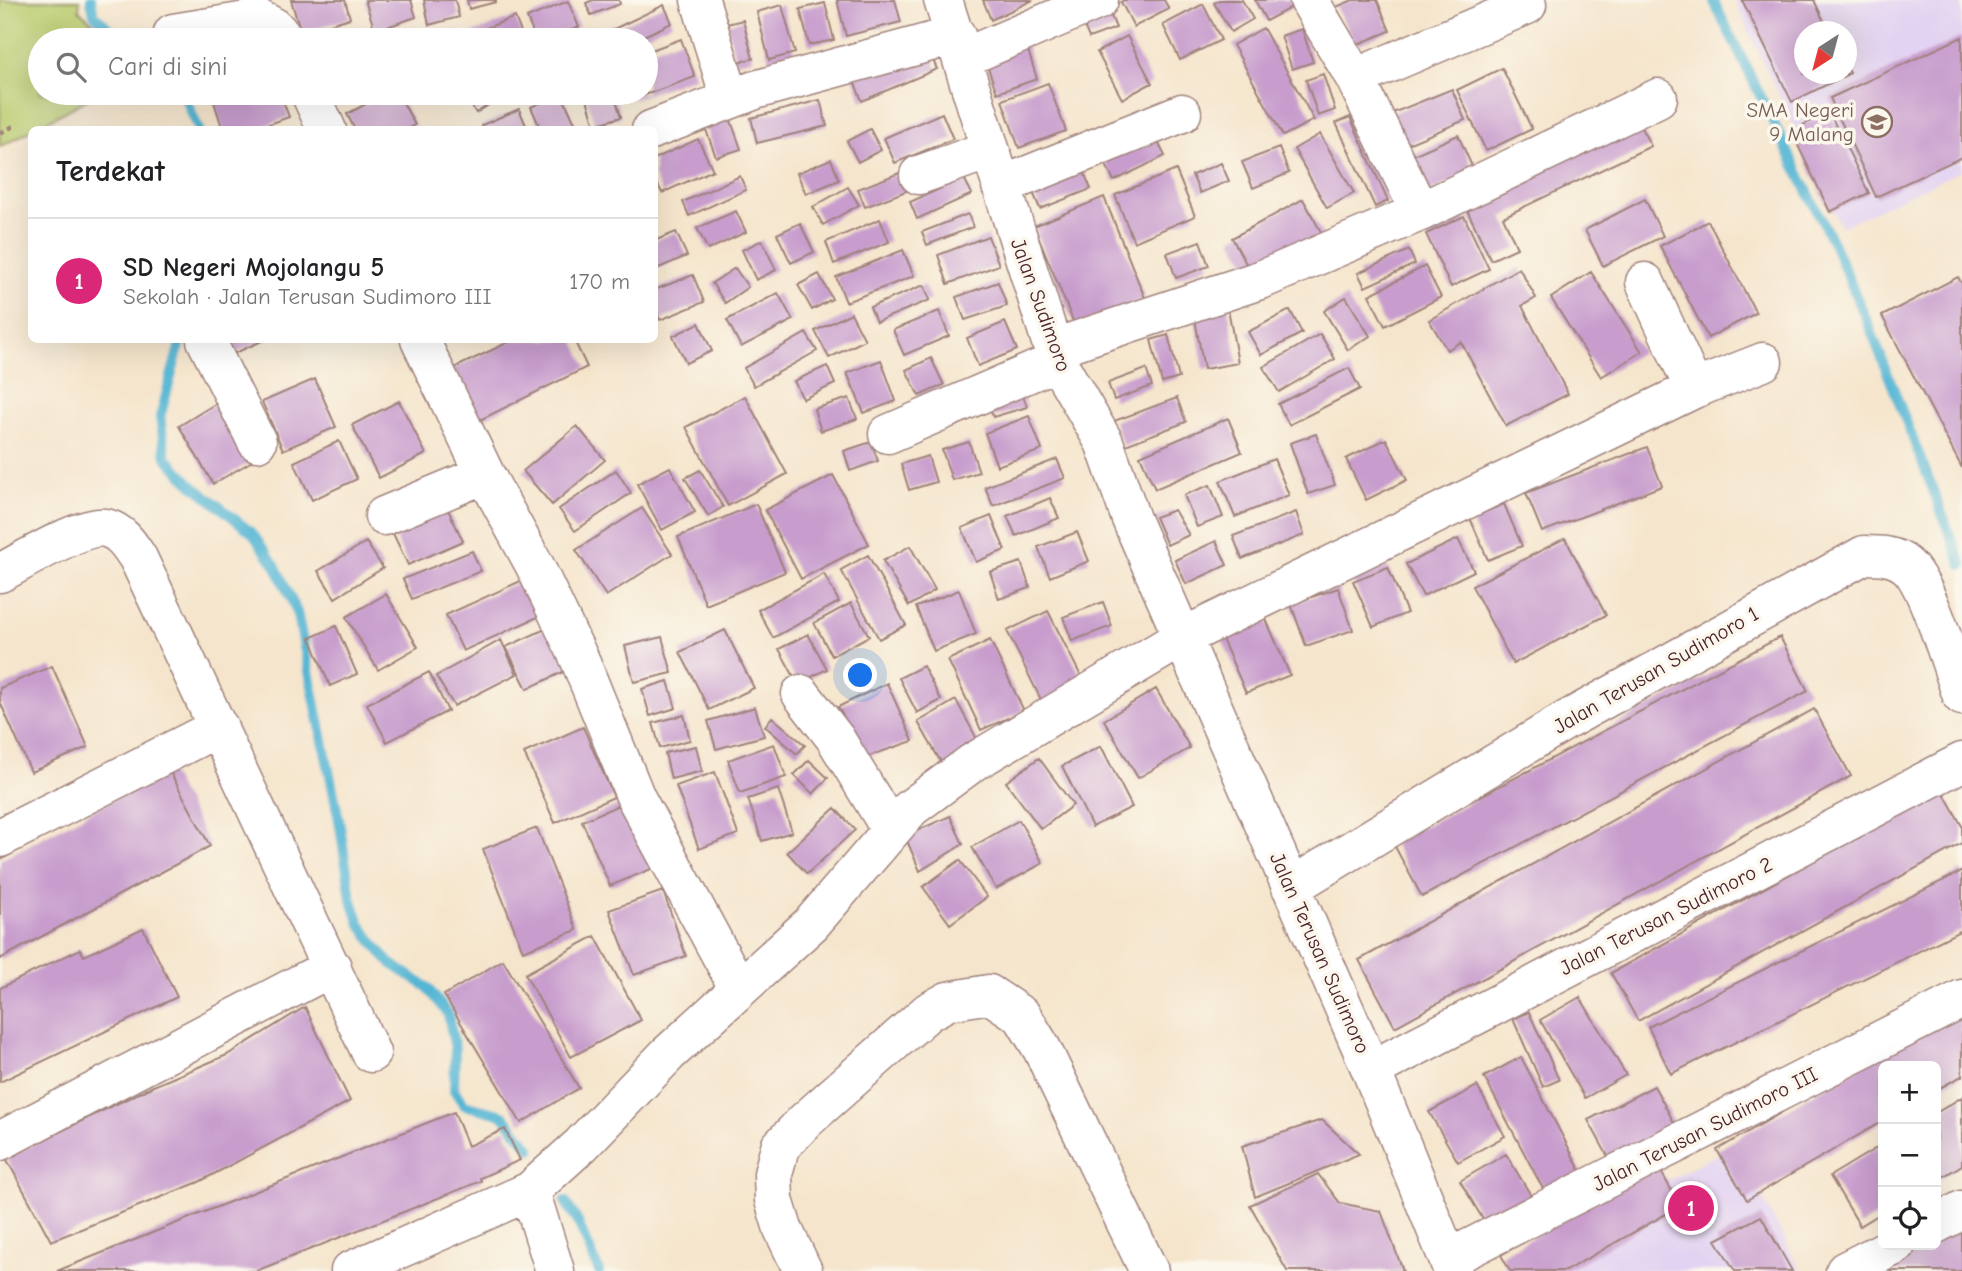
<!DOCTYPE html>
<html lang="id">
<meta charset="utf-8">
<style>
:root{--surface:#fff;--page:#f2f2f2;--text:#202124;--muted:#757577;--line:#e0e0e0;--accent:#db2777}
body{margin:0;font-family:"Comic Neue",sans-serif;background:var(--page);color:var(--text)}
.controls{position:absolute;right:21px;bottom:21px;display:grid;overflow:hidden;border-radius:10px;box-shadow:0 7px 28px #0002}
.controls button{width:63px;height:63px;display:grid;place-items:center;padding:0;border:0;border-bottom:2px solid var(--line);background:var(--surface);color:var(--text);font:35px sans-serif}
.compass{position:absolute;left:1794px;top:21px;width:63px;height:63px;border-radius:50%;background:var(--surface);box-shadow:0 7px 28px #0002;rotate:216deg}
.you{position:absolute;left:861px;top:676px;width:24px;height:24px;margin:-18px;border:5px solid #fff;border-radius:50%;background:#1a73e8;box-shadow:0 0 0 10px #1a73e833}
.badge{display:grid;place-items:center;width:46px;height:46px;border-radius:50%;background:var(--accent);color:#fff;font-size:23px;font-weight:700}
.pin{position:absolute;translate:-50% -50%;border:4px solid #fff;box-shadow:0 2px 7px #0006}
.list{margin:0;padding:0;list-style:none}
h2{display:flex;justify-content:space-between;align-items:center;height:91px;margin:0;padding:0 28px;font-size:30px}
h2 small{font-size:23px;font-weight:400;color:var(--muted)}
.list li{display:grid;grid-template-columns:46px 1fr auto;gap:21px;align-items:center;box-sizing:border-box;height:126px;padding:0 28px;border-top:2px solid var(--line)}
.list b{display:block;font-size:26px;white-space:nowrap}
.list p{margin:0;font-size:23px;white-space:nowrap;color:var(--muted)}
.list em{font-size:23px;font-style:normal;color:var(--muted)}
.icon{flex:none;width:38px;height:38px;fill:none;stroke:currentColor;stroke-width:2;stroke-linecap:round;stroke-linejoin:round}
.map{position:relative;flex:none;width:1962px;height:1271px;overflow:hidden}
.search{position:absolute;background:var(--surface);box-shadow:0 7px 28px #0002;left:28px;top:28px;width:630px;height:77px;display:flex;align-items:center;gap:18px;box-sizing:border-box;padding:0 24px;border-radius:38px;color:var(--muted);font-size:26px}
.panel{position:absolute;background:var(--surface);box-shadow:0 7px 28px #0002;left:28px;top:126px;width:630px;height:217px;border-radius:10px}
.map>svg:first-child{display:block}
.built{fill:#e3d3f2;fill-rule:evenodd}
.green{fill:#bacc6f;stroke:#82764d;stroke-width:2}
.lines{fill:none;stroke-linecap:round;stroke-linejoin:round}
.stream{stroke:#55b6d4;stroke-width:10}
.building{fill:#c89dcd}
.street-casing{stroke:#a0827c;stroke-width:41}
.path{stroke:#a0827c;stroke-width:4.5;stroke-dasharray:5 5;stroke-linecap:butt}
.street{stroke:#fff;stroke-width:38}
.labels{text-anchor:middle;stroke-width:7;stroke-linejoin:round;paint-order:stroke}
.education-label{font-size:21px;fill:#785e54;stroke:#fbf7ec;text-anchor:end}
.street-label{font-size:21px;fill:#4a1f2b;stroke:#fbf7ec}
</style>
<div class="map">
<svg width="1962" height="1271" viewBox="0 0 1962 1271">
<rect width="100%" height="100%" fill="#fbf7ec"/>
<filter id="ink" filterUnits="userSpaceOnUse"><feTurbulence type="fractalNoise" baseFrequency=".0143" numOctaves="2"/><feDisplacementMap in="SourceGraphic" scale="14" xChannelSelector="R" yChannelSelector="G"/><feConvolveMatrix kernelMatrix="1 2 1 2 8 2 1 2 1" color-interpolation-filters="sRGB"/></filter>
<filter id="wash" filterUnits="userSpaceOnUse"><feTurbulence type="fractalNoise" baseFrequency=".00686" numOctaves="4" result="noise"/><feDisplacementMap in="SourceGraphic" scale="28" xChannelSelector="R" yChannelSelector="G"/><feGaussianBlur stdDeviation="1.57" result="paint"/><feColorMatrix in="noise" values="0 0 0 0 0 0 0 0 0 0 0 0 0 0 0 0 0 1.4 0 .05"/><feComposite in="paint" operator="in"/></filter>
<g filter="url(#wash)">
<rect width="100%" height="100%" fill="#f5e5cc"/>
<path class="built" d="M1734 0H1962V170L1841 227ZM1804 32H1846V74H1804Z
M1735 1145 1801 1271H1494Z"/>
<path class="green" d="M0 0H80L79 10 112 40H40V93H99L0 147Z"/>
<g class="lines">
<path class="stream" d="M91 0 94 14 121 40
M1713 0 1834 245 1870 328 1962 565
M183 93 199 130
M181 340 160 417 166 457 189 482 252 533 275 565 297 612 339 820 351 898 360 924 375 945 390 963 427 987 448 1014 455 1049 454 1090 464 1105 503 1115 531 1149
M565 1201 577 1220 599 1271"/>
</g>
<g id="blocks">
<path class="building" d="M291 0H345L350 18 301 33Z
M365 0H411L416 17 375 31Z
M424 0H455L459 17 429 25Z
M467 0H496V2L469 9Z
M593 0H619L620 4 591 15 586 3Z
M837 0H895L901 22 846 36Z
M983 0H1033L991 20Z
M1124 0H1164L1169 9 1134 27 1121 2Z
M1219 0H1242L1253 19 1231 32 1214 3Z
M1255 0H1291L1294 6 1266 21Z
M1353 0H1377L1390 31 1356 45 1336 7Z
M1742 0H1814L1829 32H1804V74H1846V66L1850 73 1792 102Z
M568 1 579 27 548 40H536L527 18Z
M825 3 834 40 809 45 800 9Z
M1106 4 1116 28 1089 38 1079 14Z
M1203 4 1221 40 1180 60 1163 25Z
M664 5 672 23 635 40H601L599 36Z
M782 5 795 53 769 60 757 12Z
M515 17 524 40H476L473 33Z
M743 20 753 59 736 62 727 24Z
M1263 28 1314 120 1283 136 1233 45Z
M1302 29 1313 62 1292 69 1281 36Z
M1127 36 1152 83 1122 99 1097 52Z
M1962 37V157L1876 197 1830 98Z
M681 39 695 77 634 99 632 93H646V52Z
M1026 44 1037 79 997 93 984 57Z
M927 47 937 69 862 101 853 78Z
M1502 68 1532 129 1486 151 1457 90Z
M1323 74 1335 110 1318 116 1306 80Z
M1048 83 1066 131 1019 148 1002 100Z
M1452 89 1465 120 1403 146 1390 114Z
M240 93H280L289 117 253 130H223L214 102Z
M387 93H398L415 125 407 130H355L347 114Z
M464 93H499L501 97 476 113Z
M561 93 575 123 559 130H541L531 107Z
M585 93H614L621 117 595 125Z
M820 100 827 126 757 143 751 118Z
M519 109 528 130H483L482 125Z
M1829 112 1869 193 1830 212 1791 131Z
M942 113 953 139 895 163 884 138Z
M1350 117 1388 201 1375 207 1336 123Z
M730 118 741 149 716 157 705 127Z
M1639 124 1651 146 1503 217 1517 248 1491 260 1466 208Z
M870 129 881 150 858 162 847 141Z
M1152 130 1165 156 1114 181 1101 155Z
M1320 134 1354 193 1327 208 1294 149Z
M1458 135 1474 171 1421 196 1404 159Z
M698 139 713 170 662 193 654 177V159Z
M1279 148 1289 173 1253 188 1242 162Z
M831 159 839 180 806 194 797 173Z
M1221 163 1229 181 1200 193 1192 175Z
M1081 165 1091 189 1040 209 1030 185Z
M912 168 919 186 865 207 858 189Z
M1176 170 1195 216 1134 242 1115 195Z
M740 176 746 190 689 216 683 202Z
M964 178 972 194 917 219 910 202Z
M848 187 859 205 823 225 813 207Z
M1104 197 1145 298 1075 326 1034 226Z
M1303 199 1326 241 1255 280 1232 238Z
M1645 199 1663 236 1603 266 1585 230Z
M736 211 746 232 708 250 697 228Z
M968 214 973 227 927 245 922 232Z
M1464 216 1489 269 1451 287 1426 234Z
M880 219 889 242 834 264 826 242Z
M1708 221 1756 313 1708 338 1660 246Z
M800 223 814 252 791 263 777 234Z
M676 232 687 256 654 270V241Z
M988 236 999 265 948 284 938 255Z
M762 240 776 270 756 280 742 250Z
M1200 241 1209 266 1176 278 1167 253Z
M903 250 914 276 846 302 836 277Z
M1409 250 1415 264 1365 287 1358 273Z
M1425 266 1441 297 1385 326 1369 295Z
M735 268 748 287 725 303 712 283Z
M1519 268 1536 298 1522 306 1568 394 1506 426 1461 342 1447 350 1429 320Z
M1591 272 1642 352 1601 377 1551 298Z
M819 274 832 299 812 310 798 285Z
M693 275 704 302 660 320 654 306V290Z
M1958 277 1962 284V468L1882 316Z
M998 282 1007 306 965 320 956 297Z
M924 285 930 300 876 322 870 307Z
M778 293 793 320 741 347 727 320Z
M1346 297 1370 336 1348 350 1324 311Z
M1227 303 1238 363 1204 369 1193 309Z
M1290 310 1302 333 1261 355 1248 332Z
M939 311 949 336 904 355 893 330Z
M851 313 865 340 829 358 815 331Z
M1005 322 1017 350 978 366 967 338Z
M699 323 712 351 686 363 673 336Z
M806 333 817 351 754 386 744 368Z
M1320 334 1335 359 1279 392 1263 367Z
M1168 335 1179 378 1162 383 1151 340Z
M224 340H264L231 355Z
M513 340H574L587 367 478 421 452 369Z
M931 358 944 385 919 396 906 370Z
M881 360 896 401 864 413 847 373Z
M827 366 835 384 803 399 794 381Z
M1349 368 1360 389 1289 425 1278 404Z
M1146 369 1152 386 1114 400 1108 383Z
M315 379 336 427 283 450 262 402Z
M1021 390 1027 407 993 417 988 401Z
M745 396 787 474 728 506 686 427Z
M225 398 259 457 213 484 179 426Z
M849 398 857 419 821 431 814 409Z
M1177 398 1186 422 1123 446 1114 421Z
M399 401 426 454 379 478 352 425Z
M1029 416 1042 450 997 466 985 433Z
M1228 418 1242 452 1155 489 1140 456Z
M577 426 605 460 552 505 523 471Z
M1316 434 1335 485 1308 494 1290 443Z
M1386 439 1407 480 1366 500 1346 459Z
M339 441 357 479 312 500 294 462Z
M871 442 878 461 850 471 844 451Z
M969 442 979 472 952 480 942 450Z
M1647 447 1662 486 1542 532 1526 493Z
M928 456 936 482 909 490 901 464Z
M1057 459 1065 478 993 506 985 487Z
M1274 459 1289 495 1235 517 1220 481Z
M670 467 695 512 662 530 637 484Z
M616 470 631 493 575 531 559 509Z
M700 470 723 507 708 516 685 478Z
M833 475 869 544 801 579 765 510Z
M1210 485 1223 517 1197 527 1184 495Z
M1050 498 1059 518 1016 536 1007 516Z
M443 499 463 541 408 565 389 525Z
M756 504 785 572 706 605 678 537Z
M1504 504 1522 546 1488 560 1470 518Z
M642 508 672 554 606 596 576 550Z
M1174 510 1189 535 1167 545 1155 517Z
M1296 512 1304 535 1242 559 1233 536Z
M991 516 1005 550 976 562 962 528Z
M1077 532 1089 561 1050 577 1038 547Z
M1565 538 1606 615 1513 664 1472 586Z
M1458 539 1474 571 1423 596 1406 564Z
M1216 541 1227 565 1186 584 1175 560Z
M366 542 383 568 335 598 318 571Z
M910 546 935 590 909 606 883 561Z
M472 551 481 571 412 599 403 579Z
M868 555 906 625 879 639 841 570Z
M1021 562 1030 588 999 599 990 572Z
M1388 567 1407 613 1373 627 1353 581Z
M824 574 839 602 773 638 758 610Z
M534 575 551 611 463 651 446 615Z
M1338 588 1353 630 1306 646 1291 604Z
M959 590 976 634 934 651 916 607Z
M386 594 418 647 378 670 346 617Z
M1103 602 1112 626 1072 641 1063 617Z
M851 603 869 636 832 656 814 623Z
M1048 611 1086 686 1044 706 1007 631Z
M1265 617 1290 675 1246 693 1222 639Z
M556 624 576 666 527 689 506 647Z
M336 626 357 674 330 686 310 638Z
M725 630 754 688 709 710 680 652Z
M808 634 827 669 798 684 779 649Z
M662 637 672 673 634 682 625 646Z
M1780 637 1808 691 1422 897 1393 843Z
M501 640 517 674 454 706 436 676Z
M990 640 1024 711 981 730 948 660Z
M52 666 88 747 31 772 0 702V688Z
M923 666 941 700 917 713 899 678Z
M429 672 448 711 387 742 367 704Z
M668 681 676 708 650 716 642 689Z
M887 683 913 741 866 757 838 707Z
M1156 689 1190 748 1138 778 1104 720Z
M956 700 983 750 946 771 918 722Z
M755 707 764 736 716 749 708 721Z
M1814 709 1851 776 1395 1027 1359 960Z
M684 715 690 740 660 748 653 723Z
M772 717 805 745 797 754 765 726Z
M583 727 614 797 555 823 524 753Z
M774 744 786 777 740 793 728 760Z
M696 746 702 771 671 779 665 753Z
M1101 746 1132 807 1092 827 1062 766Z
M1039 758 1073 805 1041 829 1006 782Z
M809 760 828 778 813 794 794 775Z
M169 770 210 846 0 959V860Z
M715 772 738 834 699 849 676 786Z
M778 789 792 832 762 841 748 799Z
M1942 790 1962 826V843L1638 1021 1611 973Z
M628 801 656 867 610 886 582 821Z
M835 808 855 830 807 874 787 852Z
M950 816 963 844 920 871 905 836Z
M1019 820 1043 863 996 889 972 847Z
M537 828 577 930 523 951 483 849Z
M960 860 987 897 950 924 923 887Z
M1962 871V930L1671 1074 1648 1027Z
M663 891 686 956 634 975 609 910Z
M143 928 177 997 0 1082V988L80 949 84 956Z
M595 936 641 1020 571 1057 525 974Z
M503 960 579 1088 521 1123 444 995Z
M1580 997 1626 1075 1585 1098 1540 1020Z
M305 1007 350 1101 199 1182 51 1241 6 1158 151 1087 227 1055Z
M1529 1012 1559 1080 1543 1087 1513 1019Z
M1962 1012V1076L1936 1090V1066H1883V1121L1747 1200 1717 1150 1918 1033Z
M1521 1057 1586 1181 1549 1200 1484 1077Z
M1477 1086 1505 1136 1458 1162 1429 1112Z
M1654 1086 1677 1128 1611 1162 1588 1120Z
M1962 1097V1165L1936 1181V1113Z
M454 1112 468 1146 505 1129 520 1160 480 1178 481 1181 256 1271H57Z
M1322 1120 1359 1154 1255 1197 1242 1146Z
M1883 1144V1212L1860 1226 1830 1176Z
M1506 1154 1533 1199 1487 1226 1460 1181Z
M1658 1166 1680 1206 1565 1271H1510L1501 1255Z
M1318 1174 1340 1203 1381 1211 1403 1271H1287L1250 1205Z
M1761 1216 1792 1271H1735L1716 1240Z
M1962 1222V1271H1876L1922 1245H1936V1237Z"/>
</g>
</g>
<g filter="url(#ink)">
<use href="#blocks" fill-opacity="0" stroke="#a0827c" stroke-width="2"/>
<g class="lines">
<g class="street-casing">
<path id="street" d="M700 0 730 98
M943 0 1057 361 1104 442 1131 519 1371 1070 1453 1271
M1309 0 1355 78 1420 212
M173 33 259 19 274 27 286 40
M963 58 1099 0
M1355 78 1527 5
M310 93 327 130
M651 130 755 90 956 35
M919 175 989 150
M1001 186 1182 113
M1645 282 1694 389
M206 340 257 442
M420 340 485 474 535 566 579 658 636 798 739 989
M1054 348 1263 279 1420 212 1658 98
M888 434 1057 361
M384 516 485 474
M0 573C22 562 84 523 106 528 122 532 130 546 138 558L371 1053
M801 694 835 738 891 830
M0 838 219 727
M1291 887 1565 721 1864 555C1879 555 1894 555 1906 565 1927 581 1952 668 1962 696
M1371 1070 1962 762
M0 1141 332 967
M530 1191 555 1271
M1936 1224 1962 1210
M1448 1259 1962 999
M350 1271 530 1191 581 1145 668 1054 811 924 911 808 972 763 1183 637 1694 389 1763 362
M803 1271 783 1229 774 1200 773 1174 780 1147 806 1120 928 1012 948 1001 989 994 1022 1016 1042 1049 1149 1271
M1845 1271 1896 1245"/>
</g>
<path class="path" d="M0 133 18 124"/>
<use href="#street" class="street"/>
</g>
</g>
<defs>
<g id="school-ring" transform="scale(1.575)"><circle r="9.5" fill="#fbf7ec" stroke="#8d6e63" stroke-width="1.5"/><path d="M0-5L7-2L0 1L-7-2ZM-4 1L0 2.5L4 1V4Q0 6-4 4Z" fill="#8d6e63"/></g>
</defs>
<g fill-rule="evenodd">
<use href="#school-ring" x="1877" y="122"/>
</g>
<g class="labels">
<g class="education-label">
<text x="1854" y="117">SMA Negeri<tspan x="1854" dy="24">9 Malang</tspan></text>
</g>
<g class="street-label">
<text transform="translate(1041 305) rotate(70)" y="7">Jalan Sudimoro</text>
<text transform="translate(1656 670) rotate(-30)" y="7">Jalan Terusan Sudimoro 1</text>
<text transform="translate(1666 916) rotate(-27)" y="7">Jalan Terusan Sudimoro 2</text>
<text transform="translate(1320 953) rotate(66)" y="7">Jalan Terusan Sudimoro</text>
<text transform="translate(1705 1129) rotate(-27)" y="7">Jalan Terusan Sudimoro III</text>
</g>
</g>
</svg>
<div class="controls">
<button>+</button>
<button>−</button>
<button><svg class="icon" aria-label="locate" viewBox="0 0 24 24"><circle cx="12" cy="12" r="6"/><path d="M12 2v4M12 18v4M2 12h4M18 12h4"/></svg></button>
</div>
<svg class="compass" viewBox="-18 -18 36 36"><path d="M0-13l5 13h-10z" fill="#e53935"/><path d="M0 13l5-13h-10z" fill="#757577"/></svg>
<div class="you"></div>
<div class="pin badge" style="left:1691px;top:1208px">1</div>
<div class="search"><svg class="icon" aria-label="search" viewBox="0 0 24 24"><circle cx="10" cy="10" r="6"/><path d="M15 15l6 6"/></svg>Cari di sini</div>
<section class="panel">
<h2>Terdekat<small></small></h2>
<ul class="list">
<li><span class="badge">1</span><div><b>SD Negeri Mojolangu 5</b><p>Sekolah · Jalan Terusan Sudimoro III</p></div><em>170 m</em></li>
</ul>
</section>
</div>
